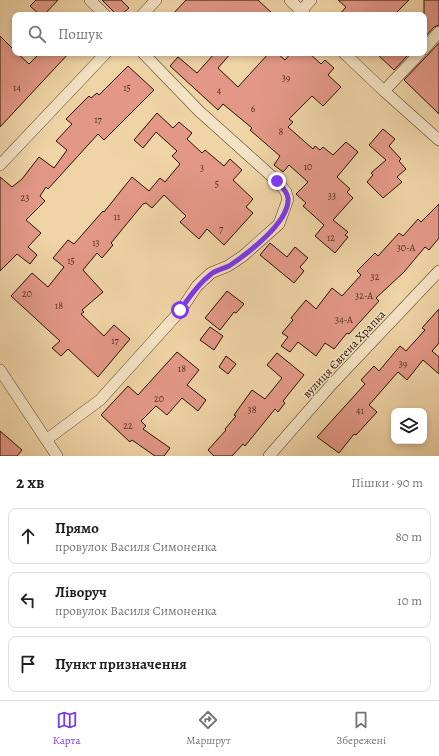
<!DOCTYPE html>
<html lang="uk">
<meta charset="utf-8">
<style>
:root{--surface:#fff;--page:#f6f6f6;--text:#202124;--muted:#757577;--line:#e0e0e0;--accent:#7c3aed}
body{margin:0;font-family:Alegreya,serif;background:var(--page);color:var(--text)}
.controls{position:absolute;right:12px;bottom:12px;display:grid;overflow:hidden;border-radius:8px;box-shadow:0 2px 6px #0003}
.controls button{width:36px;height:36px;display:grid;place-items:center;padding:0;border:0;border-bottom:1px solid var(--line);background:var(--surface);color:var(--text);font:20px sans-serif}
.stop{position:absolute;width:12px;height:12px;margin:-9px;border:3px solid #7c3aed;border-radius:50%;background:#fff}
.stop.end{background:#7c3aed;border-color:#fff;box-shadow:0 1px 4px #0008}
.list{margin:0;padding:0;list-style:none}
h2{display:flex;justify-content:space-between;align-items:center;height:52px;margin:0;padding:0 16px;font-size:17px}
h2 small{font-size:13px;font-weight:400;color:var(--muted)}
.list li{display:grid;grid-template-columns:26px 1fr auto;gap:12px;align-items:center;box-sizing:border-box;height:56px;margin:0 8px 8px;padding:0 8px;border:1px solid var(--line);border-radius:8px}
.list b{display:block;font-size:15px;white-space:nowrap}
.list p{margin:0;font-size:13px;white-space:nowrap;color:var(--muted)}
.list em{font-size:13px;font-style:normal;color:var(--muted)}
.icon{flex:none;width:22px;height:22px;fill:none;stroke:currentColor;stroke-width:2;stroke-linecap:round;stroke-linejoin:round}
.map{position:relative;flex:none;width:439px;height:456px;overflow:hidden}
.search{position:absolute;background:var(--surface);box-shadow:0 2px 6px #0003;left:12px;right:12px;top:12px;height:44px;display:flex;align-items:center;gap:10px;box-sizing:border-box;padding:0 14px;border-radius:8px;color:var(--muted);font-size:15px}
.sheet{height:244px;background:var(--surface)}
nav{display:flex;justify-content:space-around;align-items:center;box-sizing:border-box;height:56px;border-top:1px solid var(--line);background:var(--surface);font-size:11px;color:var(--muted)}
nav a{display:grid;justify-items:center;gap:2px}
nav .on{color:var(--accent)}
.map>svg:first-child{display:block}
.building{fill:#e39887;stroke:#271200}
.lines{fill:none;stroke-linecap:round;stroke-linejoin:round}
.minor-casing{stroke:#59422a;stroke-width:12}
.minor{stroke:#f5e3c5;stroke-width:11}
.route{stroke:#7c3aed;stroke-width:5}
.labels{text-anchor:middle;stroke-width:3;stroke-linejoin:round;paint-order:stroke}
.number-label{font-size:10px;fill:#563422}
.street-label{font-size:12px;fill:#271200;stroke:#f5e3c5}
</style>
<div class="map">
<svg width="439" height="456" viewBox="0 0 439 456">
<rect width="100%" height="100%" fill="#efd4a6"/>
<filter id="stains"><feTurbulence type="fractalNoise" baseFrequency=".005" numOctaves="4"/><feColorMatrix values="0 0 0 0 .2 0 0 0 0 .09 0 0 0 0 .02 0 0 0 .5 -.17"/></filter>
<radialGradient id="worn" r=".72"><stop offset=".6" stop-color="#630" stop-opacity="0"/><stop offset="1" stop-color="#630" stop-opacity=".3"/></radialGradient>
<path class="building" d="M36 0H58L44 15H40L30 6Z
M102 0H121L129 8 121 15H117Z
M186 0H258L274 15H172Z
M338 0H409L394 15H339L346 7Z
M424 0H439V25L434 27 424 38Z
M0 36 15 51V53H17L29 64 40 53H69L0 127Z
M439 43V114L404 80Z
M215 53H231L218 68 238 87 269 53H277L285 60 291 53H309L321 64 325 60 334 68 328 75 341 87 323 106 312 96 289 119 293 122 288 127 313 149 315 146 320 150 323 147 333 155 346 142 358 152 337 177 350 189 347 192 353 198 333 220 348 232 345 235 348 237 335 253 315 236 324 225 303 206 306 203 296 194 308 182 289 165 283 172 274 165 280 156 250 130 252 128 223 104 218 110 170 66 178 57 197 73Z
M376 53H410L394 70Z
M128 66 154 90 104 140 98 134 48 189 46 187 40 196 45 201 26 220 41 233 28 247 37 255 30 264 17 254 0 271V177L12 187 22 179 39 157 54 168 67 150 56 141 72 124 66 119 89 96 91 98 97 93 99 95Z
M157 113 173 128 179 122 192 133 187 139 202 153 205 150 224 166 230 159 242 170 233 180 253 199 246 207 253 213 224 245 207 229 199 239 180 222 186 216 164 195 152 208 146 203 143 204 111 243 113 245 102 258 97 253 83 270 103 292 82 310 84 312 81 314 104 336 114 325 130 339 98 377 68 349 61 356 52 348 60 341 11 296 32 273 48 287 64 267 53 258 68 240 74 244 103 211 104 212 132 177 149 191 160 178 165 182 180 164 172 156 177 151 156 132 143 148 134 140Z
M383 129 395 139 389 146 401 159 399 161 406 169 397 177 402 182 383 198 367 182 373 175 371 173 386 160 369 145Z
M439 204V238L429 250 425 247 404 272 376 298 379 301 349 334 347 333 334 349 325 343 316 356 298 342 290 352 281 346 288 337 282 333 293 320 291 318 306 300 316 309 332 288 342 296 361 275 357 271 375 253 378 256 399 233 403 236 418 219 421 222Z
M270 243 287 257 295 247 308 258 300 267 304 271 294 283 260 255Z
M227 291 244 304 236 313 234 312 220 330 205 318Z
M439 309V343L432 351 439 357V374L423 360 407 380 398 372 369 405 377 412 356 435 354 434 339 453 317 437 365 384 361 380 374 366 379 371 400 346 406 351 425 330 422 328Z
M210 327 223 336 214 350 200 340Z
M177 352 199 370 187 385 206 400 198 411 182 398 167 415 156 406 141 421 146 426 143 429 170 448 164 456H155L132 440 130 442 101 415 128 386 138 395Z
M277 353 304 375 283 401 285 403 278 412 275 409 245 446 243 444 232 456H214L208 450 226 430 225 429 236 416 234 415 252 390 265 399 282 378 267 365Z
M226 356 236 364 228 374 219 367Z
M0 431 22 450 17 456H0Z"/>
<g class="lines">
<g class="minor-casing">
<path id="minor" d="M90 0 105 15
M290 0 305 15
M301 11 311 0
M142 15 156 0
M424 49 439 32
M344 53 384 91 439 140
M384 91 420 53
M0 165 106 53
M0 370 57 456
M46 440 100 400 181 310 197 286 211 273 228 266 243 256 279 224 288 199 286 192 277 181 199 111 143 53
M269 456 332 384 439 271"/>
</g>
<use href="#minor" class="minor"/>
</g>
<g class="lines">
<path class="route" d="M180 310C189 298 197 285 210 275 215 270 223 269 229 266 247 254 290 222 288 198 287 191 281 186 277 181"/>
</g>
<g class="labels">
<g class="number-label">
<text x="286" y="81">39</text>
<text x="17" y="91">14</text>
<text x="127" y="91">15</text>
<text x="219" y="94">4</text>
<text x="253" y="112">6</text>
<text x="98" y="123">17</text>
<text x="281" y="135">8</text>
<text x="308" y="170">10</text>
<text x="202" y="171">3</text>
<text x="217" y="187">5</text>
<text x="332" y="199">33</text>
<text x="25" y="201">23</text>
<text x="117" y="220">11</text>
<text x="221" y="232">7</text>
<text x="331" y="241">12</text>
<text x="96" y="246">13</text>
<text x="406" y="251">30-А</text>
<text x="71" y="264">15</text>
<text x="375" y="280">32</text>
<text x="27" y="297">20</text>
<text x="364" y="299">32-А</text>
<text x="59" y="309">18</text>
<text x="344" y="323">34-А</text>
<text x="115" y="344">17</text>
<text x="403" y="367">39</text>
<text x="182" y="372">18</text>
<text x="159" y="402">20</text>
<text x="252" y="413">38</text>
<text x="360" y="414">41</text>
<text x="128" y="429">22</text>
</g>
<g class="street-label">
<text transform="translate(344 354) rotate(-47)" y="4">вулиця Євгена Храпка</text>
</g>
</g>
<rect width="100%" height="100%" filter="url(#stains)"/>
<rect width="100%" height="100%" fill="url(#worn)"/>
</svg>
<div class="controls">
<button><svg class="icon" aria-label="layers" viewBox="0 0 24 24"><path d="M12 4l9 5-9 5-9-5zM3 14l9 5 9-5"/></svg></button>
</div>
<div class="stop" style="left:180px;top:310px"></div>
<div class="stop end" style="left:277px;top:181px"></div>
<div class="search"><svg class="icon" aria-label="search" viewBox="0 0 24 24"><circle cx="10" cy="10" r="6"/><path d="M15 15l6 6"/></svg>Пошук</div>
</div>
<section class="sheet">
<h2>2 хв<small>Пішки · 90 m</small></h2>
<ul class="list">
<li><svg class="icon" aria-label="ahead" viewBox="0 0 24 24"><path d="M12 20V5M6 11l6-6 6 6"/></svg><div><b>Прямо</b><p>провулок Василя Симоненка</p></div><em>80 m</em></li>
<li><svg class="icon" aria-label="left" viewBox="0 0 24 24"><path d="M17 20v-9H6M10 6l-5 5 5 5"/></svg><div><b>Ліворуч</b><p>провулок Василя Симоненка</p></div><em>10 m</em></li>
<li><svg class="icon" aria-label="arrive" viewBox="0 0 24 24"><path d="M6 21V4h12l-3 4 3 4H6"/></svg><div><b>Пункт призначення</b></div></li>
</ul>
</section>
<nav>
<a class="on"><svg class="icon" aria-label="map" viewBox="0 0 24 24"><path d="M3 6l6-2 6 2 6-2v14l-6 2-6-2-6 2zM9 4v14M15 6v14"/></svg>Карта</a>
<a><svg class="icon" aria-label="directions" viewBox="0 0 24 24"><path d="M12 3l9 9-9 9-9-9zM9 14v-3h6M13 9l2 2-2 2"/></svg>Маршрут</a>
<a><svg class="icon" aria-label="saved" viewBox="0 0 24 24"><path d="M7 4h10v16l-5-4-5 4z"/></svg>Збережені</a>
</nav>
